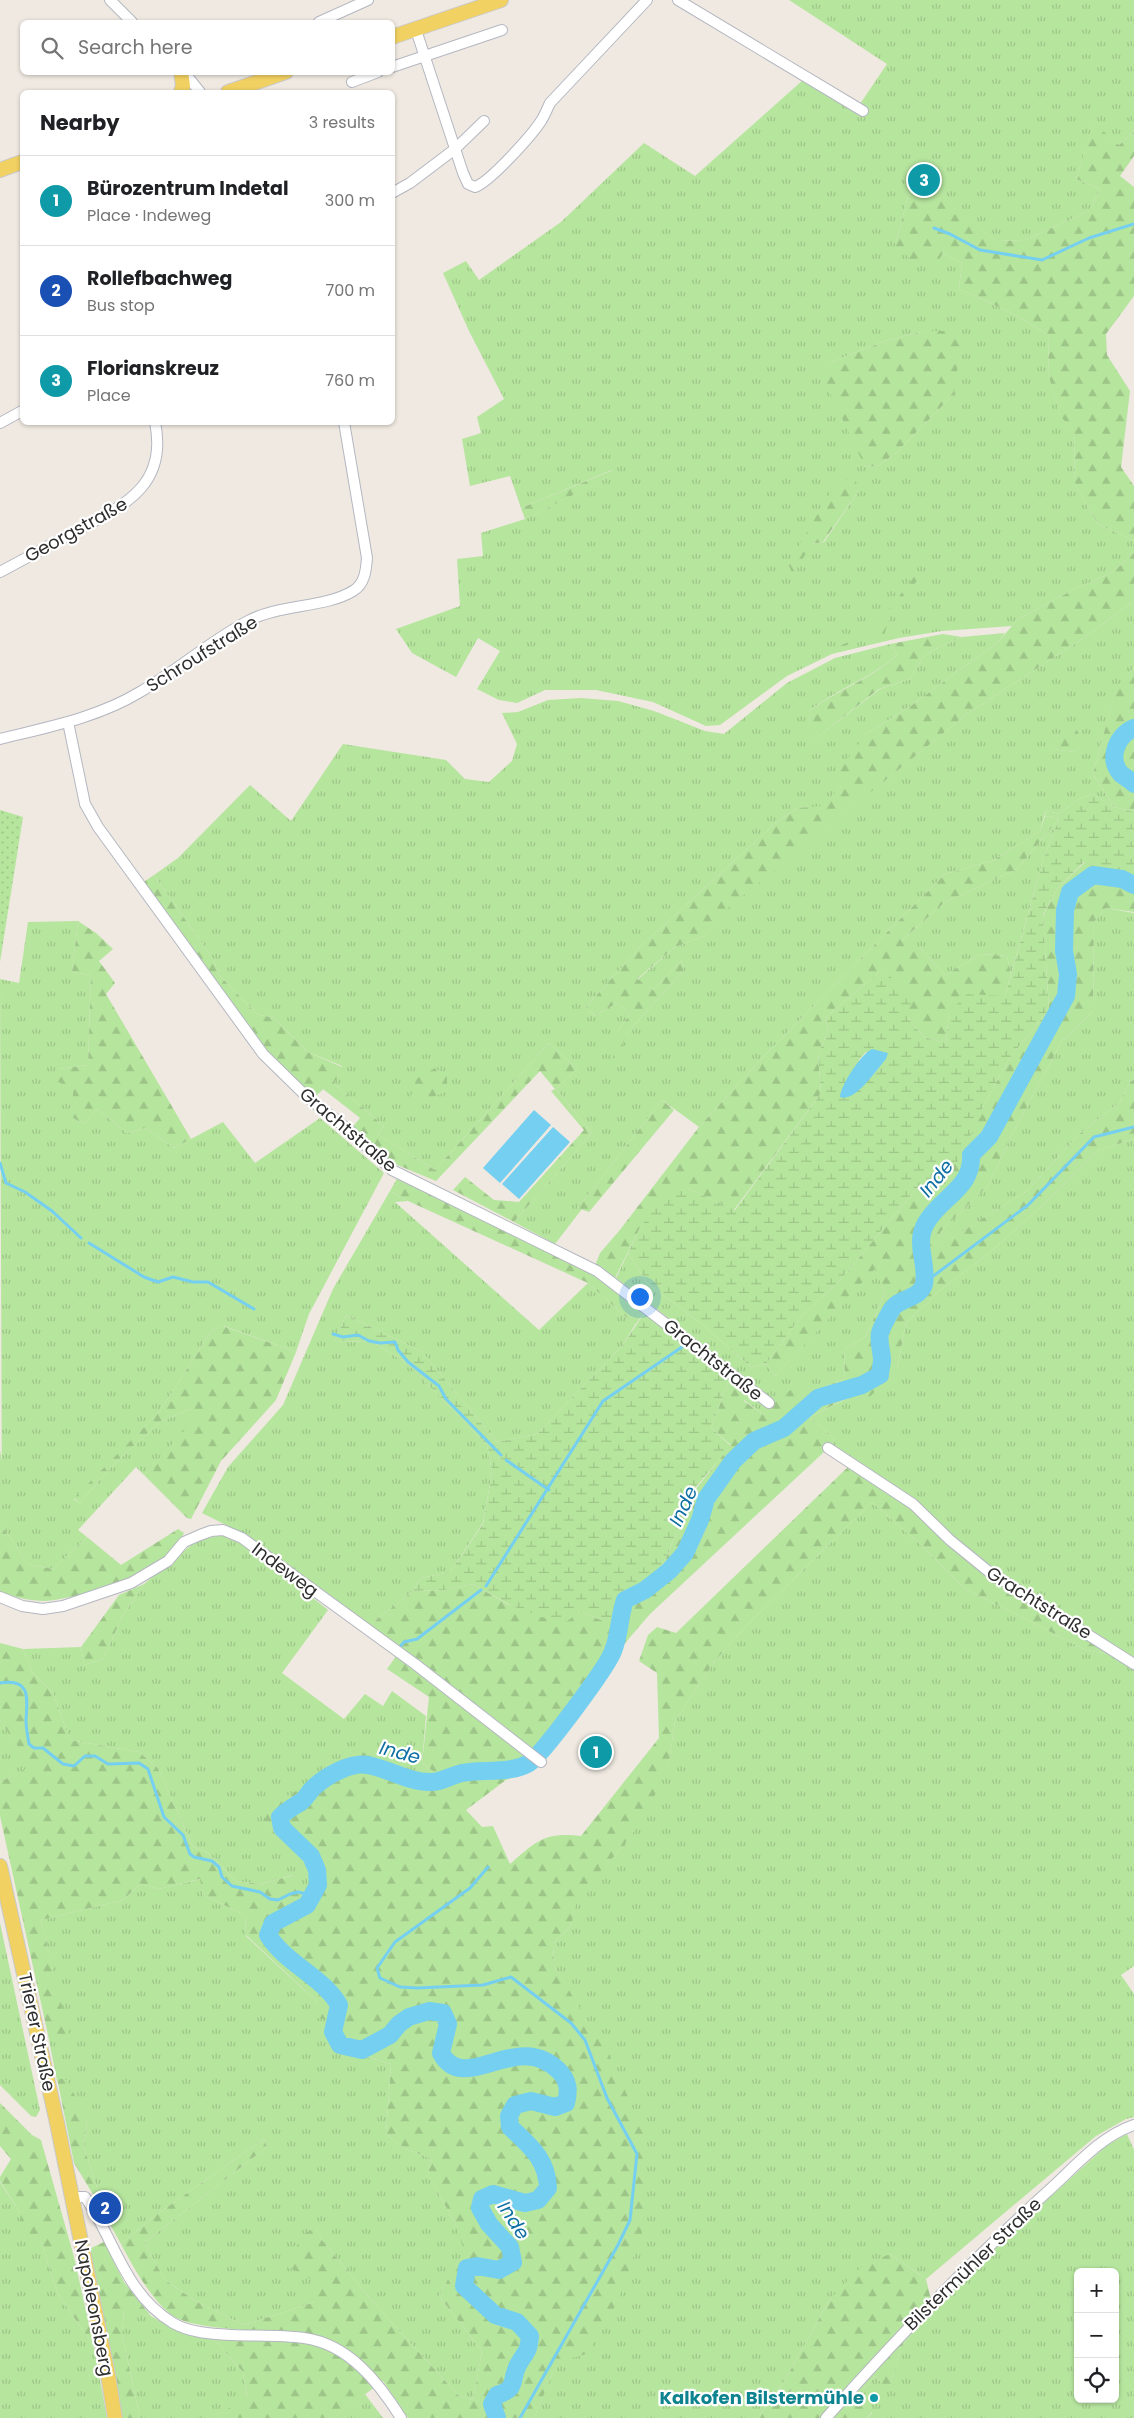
<!DOCTYPE html>
<meta charset="utf-8">
<style>
:root{--surface:#fff;--page:#f2f2f2;--text:#202124;--muted:#757577;--line:#e0e0e0;--accent:#0b8043}
body{margin:0;font-family:Poppins,sans-serif;background:var(--page);color:var(--text)}
.controls{position:absolute;right:15px;bottom:15px;display:grid;overflow:hidden;border-radius:8px;box-shadow:0 1px 4px #0004}
.controls button{width:45px;height:45px;display:grid;place-items:center;padding:0;border:0;border-bottom:1px solid var(--line);background:var(--surface);color:var(--text);font:25px sans-serif}
.you{position:absolute;left:639px;top:1296px;width:18px;height:18px;margin:-12px;border:4px solid #fff;border-radius:50%;background:#1a73e8;box-shadow:0 0 0 8px #1a73e833}
.badge{display:grid;place-items:center;width:32px;height:32px;border-radius:50%;background:var(--accent);color:#fff;font-size:16px;font-weight:700}
.pin{position:absolute;translate:-50% -50%;border:2px solid #fff;box-shadow:0 1px 5px #0006}
.list{margin:0;padding:0;list-style:none}
h2{display:flex;justify-content:space-between;align-items:center;height:65px;margin:0;padding:0 20px;font-size:21px}
h2 small{font-size:16px;font-weight:400;color:var(--muted)}
.list li{display:grid;grid-template-columns:32px 1fr auto;gap:15px;align-items:center;box-sizing:border-box;height:90px;padding:0 20px;border-top:1px solid var(--line)}
.list b{display:block;font-size:19px;white-space:nowrap}
.list p{margin:0;font-size:16px;white-space:nowrap;color:var(--muted)}
.list em{font-size:16px;font-style:normal;color:var(--muted)}
.icon{flex:none;width:28px;height:28px;fill:none;stroke:currentColor;stroke-width:2;stroke-linecap:round;stroke-linejoin:round}
.map{position:relative;flex:none;width:1134px;height:2418px;overflow:hidden}
.search{position:absolute;background:var(--surface);box-shadow:0 1px 4px #0004;left:20px;top:20px;width:375px;height:55px;display:flex;align-items:center;gap:12px;box-sizing:border-box;padding:0 18px;border-radius:8px;color:var(--muted);font-size:19px}
.panel{position:absolute;background:var(--surface);box-shadow:0 1px 4px #0004;left:20px;top:90px;width:375px;height:335px;border-radius:8px}
.map>svg:first-child{display:block}
.grass{fill:url(#grass-tufts);fill-rule:evenodd}
.forest{fill:url(#forest-firs)}
.wetland{fill:url(#wetland-marsh);fill-rule:evenodd}
.garden{fill:url(#garden-dots)}
.water{fill:#75cff0}
.lines{fill:none;stroke-linecap:round;stroke-linejoin:round}
.stream{stroke:#75cff0;stroke-width:3}
.river{stroke:#75cff0;stroke-width:18}
.minor-casing{stroke:#b4b7c1;stroke-width:12}
.major-casing{stroke:#c9c9c9;stroke-width:16}
.minor{stroke:#fff;stroke-width:10}
.major{stroke:#f2d163;stroke-width:14}
.culture-dot{fill:#0f9aa8;stroke:#fff;stroke-width:2}
.labels{text-anchor:middle;stroke-width:4.5;stroke-linejoin:round;paint-order:stroke}
.street-label{font-size:18px;fill:#2e2e2e;stroke:#fff}
.culture-label{font-size:18px;font-weight:bold;fill:#0d838f;stroke:#fff;text-anchor:end}
.water-label{font-size:19px;font-style:italic;fill:#0d6fa3;stroke:#fff}
</style>
<div class="map">
<svg width="1134" height="2418" viewBox="0 0 1134 2418">
<defs>
<pattern id="grass-tufts" width="24" height="20" patternUnits="userSpaceOnUse" patternTransform="scale(1.25)"><rect width="24" height="20" fill="#b6e59e"/><path d="M3 7l-1-3M5 7V3M7 7l1-3M15 17l-1-3M17 17v-4M19 17l1-3" fill="none" stroke="#9dc588"/></pattern>
<pattern id="forest-firs" width="22" height="20" patternUnits="userSpaceOnUse" patternTransform="scale(1.25)"><rect width="22" height="20" fill="#b6e59e"/><path d="M5 1l3.5 6h-7zM16 11l3.5 6h-7z" fill="#9dc588"/></pattern>
<pattern id="wetland-marsh" width="20" height="14" patternUnits="userSpaceOnUse" patternTransform="scale(1.25)"><rect width="20" height="14" fill="#b6e59e"/><path d="M1 5h8M5 5V1M11 12h8M15 12V8" fill="none" stroke="#9dc588"/></pattern>
<pattern id="garden-dots" width="8" height="8" patternUnits="userSpaceOnUse" patternTransform="scale(1.25)"><rect width="8" height="8" fill="#b6e59e"/><path d="M2 2h.1M6 6h.1" fill="none" stroke="#9dc588" stroke-width="1.8" stroke-linecap="round"/></pattern>
</defs>
<rect width="100%" height="100%" fill="#efe9e1"/>
<path class="grass" d="M789 0H1134V132L1119 145 1094 124 1076 179 1100 189 1089 211 1025 240 996 241 920 182 910 189 895 245 943 253 962 263 959 289 1012 313 1049 335 1048 373 1060 415 1074 430 1075 485 1098 524 1134 541V553L1113 572 1075 589 1018 619 1012 626 942 631 899 638 832 654 787 676 720 725 706 726 653 702 596 690H545L517 703 499 700 477 689 500 651 478 638 456 677 412 653 396 629 460 606 457 559 483 556 481 533 525 519 614 474 612 470 521 508 510 476 470 486 462 439 481 433 477 417 504 399 469 331 443 273 466 261 479 280 561 222 644 143 695 176 803 80 860 104 887 64ZM925 331 954 394 896 453 878 466 865 467 829 363 885 341ZM855 481 858 492 824 542 812 544Z
M1134 601V667L1116 689 1093 774 1114 807 1092 794 1077 800 1059 814 1046 810 1040 831 992 861 945 874 760 1060 699 1127 662 1100 578 1208 582 1209 555 1244 514 1222 592 1133 556 1089 577 1069 549 1043 435 1170 377 1134 384 1126 334 1084 342 1066 308 1052 274 1018 257 1014 219 975 213 959 154 875 178 858 250 785 291 821 343 744 446 760 465 779 489 782 512 761 517 744 502 713 518 712 548 700 581 698 618 701 654 711 705 731 724 734 787 683 835 658 890 644 897 655C870 679 837 689 809 711L811 742 880 689 910 679 925 654 962 637 1005 633 998 642 912 705 866 734 841 787 822 807 798 808 779 820 642 945 586 1007 595 1016 617 1003 630 1014 618 1031 626 1034 684 970 681 961 653 990 637 980 675 947 705 936 727 908 967 714 1082 639ZM1053 737 1084 744 1074 752 1053 749Z
M1059 819 1044 857 1011 974 1007 956 981 954 945 975 922 950 900 942 944 903 1017 869Z
M1106 908 1134 913V1080L1130 1081 1120 1102 1078 1135 1027 1191 934 1249 941 1231 988 1186 1012 1134 1062 1041 1093 1011 1094 922Z
M78 921 72 972 91 975 88 1065 59 1069 73 1090V1118L84 1124 97 1109 127 1133 145 1128 174 1148 223 1122 255 1163 320 1118 384 1173 309 1314 296 1352 224 1326 212 1330 160 1411 74 1499 80 1503 112 1466 160 1422 190 1409 199 1416 144 1475 136 1467 78 1530 87 1537 53 1569 28 1564 2 1526 0 979 19 983 28 922Z
M1134 1139V1966L1121 1975 1134 1994V2117L1126 2119 1096 2136 926 2279 890 2254 830 2299 785 2380 758 2418H534L558 2360 587 2354 572 1997 554 1966 553 1944 571 1926 577 1895 620 1850 669 1762 675 1721 714 1662 747 1625 872 1502 920 1544 964 1588 1086 1650 1108 1654 849 1466 824 1452 835 1439 810 1417 852 1396 897 1369 906 1323 940 1290 988 1254 1054 1195 1099 1150Z
M390 1191 408 1201 395 1202 539 1330 588 1283 635 1325 622 1346 537 1434 497 1442 422 1352 346 1315 335 1341 372 1342 407 1363 487 1445 492 1471 483 1523 450 1572 421 1578 413 1591 376 1620 369 1628 228 1526 202 1513 228 1467 283 1405 333 1289Z
M628 1253 647 1283 703 1325 751 1367 766 1364 775 1376 875 1268 885 1293 866 1336 844 1350 845 1379 825 1386H801L764 1415 744 1400 730 1377 697 1340 616 1278Z
M221 1535 244 1543 328 1610 282 1673 344 1719 365 1694 383 1706 392 1691 426 1716 422 1763 437 1774 434 1789 332 1765 336 1773 263 1825 295 1845 313 1879 307 1890 293 1875 260 1884 236 1881 207 1852 193 1847 158 1768 139 1752 70 1740 53 1693 32 1672 23 1649 81 1647 84 1665 103 1659 122 1617 144 1584 196 1541Z
M0 1720 32 1766 0 1782Z
M201 1879 203 1895 245 1915 246 1936 317 2002 330 2020 340 2049 391 2064 386 2134 405 2149 431 2158 428 2175 455 2223 465 2250 439 2296 482 2351 473 2400 459 2396 372 2301 322 2240 316 2228 315 2302 244 2325 197 2302 165 2280 144 2243 267 2147 264 2139 156 2215 121 2244 94 2196 98 2191 84 2147 87 2120 57 2081 48 2035H68L41 1920 123 1900 140 1884 159 1889Z
M0 1923 40 2110 36 2117 31 2116 0 2085Z
M1127 2134 1134 2150V2418H867L872 2413 856 2397 875 2376 889 2390 900 2349 933 2308 993 2249 1107 2145ZM1078 2272H1115V2399H1078Z
M0 2182 21 2214 41 2241 57 2292 94 2347 107 2418H0Z
M124 2308 151 2316 175 2330 215 2340 243 2372 247 2397 214 2418H140L122 2334Z
M365 2394 383 2418H333L334 2417Z"/>
<path class="forest" d="M1094 123 1119 145 1134 132V156L1120 176 1134 187V296L1106 334 1107 355 1130 391 1121 467 1134 486V541L1098 524 1075 485 1074 430 1060 416 1048 373 1049 335 1012 313 959 289 962 263 943 253 937 263 916 264 895 245 910 189 920 181 996 241 1025 240 1089 211 1100 189 1076 179Z
M925 331H949L961 342 954 394 896 453 878 466 865 467 823 378 829 363 885 341Z
M613 470 615 474 525 519 521 508Z
M839 478 856 481 858 492 823 542 812 544 793 574 788 564Z
M1134 553V601L1082 639 967 714 728 908 705 936 675 947 637 979 653 990 681 961 684 970 626 1034 619 1058H613L618 1031 630 1014 617 1003 595 1016 586 1007 642 945 779 820 798 808 822 806 841 787 838 772 866 734 912 705 998 642 1018 619 1075 589 1113 572Z
M916 574 920 577 891 614 884 635 836 648 874 629Z
M943 634 962 637 925 654 910 679 879 689 810 743 809 711C837 690 871 679 897 655L890 644Z
M1134 667V812L1114 807 1093 774 1116 688Z
M1076 728 1084 745 1074 752 1053 749V737Z
M1045 816 1059 819 1017 869 944 903 901 941 922 950 945 975 981 954 1007 956 1011 974 1005 996 949 1012 946 1043 924 1037 907 1017 883 969 826 1017 828 1032 818 1054 821 1093 734 1210 688 1188 641 1226 611 1286 645 1312 635 1325 588 1283 408 1201 390 1191 398 1177 592 1273 600 1253 619 1231 699 1127 760 1060 945 874 992 861 1040 831Z
M1085 862 1134 883V912L1106 908 1094 922 1093 1011 1062 1041 1012 1134 988 1186 941 1231 935 1248 1027 1191 1078 1135 1120 1102 1130 1081 1134 1080V1139L1099 1150 1054 1195 988 1254 940 1290 906 1323 897 1369 864 1403 851 1396 810 1417 835 1439 824 1452 650 1614 620 1649 615 1663 538 1766 506 1780 466 1810 482 1827 493 1826 510 1864C537 1841 544 1832 581 1836L659 1738 657 1673 639 1661 648 1635 657 1627 676 1633 849 1466 900 1499 949 1544 1109 1654 1086 1650 964 1588 920 1544 872 1502 747 1625 714 1662 675 1721 669 1762 644 1818 620 1850 578 1895 571 1926 553 1944 554 1966 612 2060 646 2139 647 2218 618 2301 587 2354 558 2361 534 2418H408L383 2381 333 2418H214L247 2396 243 2372 215 2340 242 2330C223 2328 185 2326 170 2314 150 2297 133 2267 121 2244L156 2215 264 2139 267 2147 144 2243 165 2280 197 2302 244 2325 315 2302 314 2281 287 2266 303 2234 316 2228 322 2240 372 2301 459 2396 473 2400 482 2351 439 2296 464 2250 455 2223 428 2175 431 2158 405 2149 386 2134 391 2064 340 2049 330 2039V2020L310 2017 317 2002 246 1935 245 1915 203 1895 200 1879 159 1889 140 1884 123 1900 41 1920 69 2035H48L0 1816V1782L31 1766 0 1720V1643L23 1649 32 1672 53 1693 70 1740 139 1752 158 1768 193 1847 207 1852 236 1881 260 1884 294 1875 308 1890 313 1879 296 1845 262 1825 271 1806 292 1793 336 1773 331 1765 357 1749 391 1767 396 1780 434 1789 437 1774 422 1763 429 1697 387 1669 397 1655 369 1628 376 1620 413 1591 445 1590 473 1584 509 1605 579 1611 601 1620 615 1615 628 1590 656 1575 667 1556 677 1531V1509L690 1496 731 1445 711 1428 730 1377 747 1390 744 1401 764 1415 782 1394 801 1386H825L845 1379 844 1350 866 1336 885 1293 875 1269 775 1376 766 1364 800 1318 842 1278 917 1188 933 1184 983 1107 1009 1059 1049 1009 1043 916 1057 889Z
M154 875 213 959 219 975 257 1014 274 1018 308 1052 342 1067 334 1084 384 1126 377 1134 435 1170 549 1043 577 1069 556 1089 592 1133 514 1222 453 1190 465 1177 494 1200 519 1202 584 1130 551 1091 555 1089 540 1071 436 1181 395 1164 351 1129 360 1118 323 1089 313 1099 265 1052 142 883Z
M78 921 96 933 113 949 99 961 115 983 106 994 191 1139 174 1148 145 1128 127 1133 97 1109 84 1124 73 1118V1090L55 1080 59 1069 88 1065 91 975 72 972Z
M435 1068 447 1075V1091L421 1102 410 1100 416 1079Z
M662 1100 674 1110 589 1212 578 1208Z
M223 1326 296 1352 276 1400 221 1461 191 1519 187 1518 144 1475 198 1416 190 1409 160 1422 112 1466 80 1503 74 1498 160 1411 212 1330Z
M0 1450 2 1461V1526L28 1564 53 1569 87 1537 121 1565 178 1529 184 1533C179 1542 173 1556 164 1561 140 1579 75 1599 45 1601 30 1601 14 1597 0 1592Z
M144 1584 122 1617 103 1659 84 1665 81 1647 119 1595Z
M57 2078 67 2080 87 2120 84 2147 98 2191 94 2196 74 2163Z
M0 2103 32 2135 41 2140 74 2257 94 2347 57 2292 41 2241 18 2235 21 2214 0 2181V2177L11 2159 0 2146Z
M104 2242 124 2282 151 2316 124 2309 122 2334 140 2418H121L89 2249Z
M890 2254 926 2279 933 2308 900 2349 889 2391 875 2376 856 2397 872 2412 867 2418H758L785 2380 830 2299 862 2266Z"/>
<path class="wetland" d="M1092 794 1114 807 1134 812V883L1084 862 1057 889 1043 915 1049 1009 1009 1059 983 1107 961 1158 933 1184 917 1188 842 1278 800 1318 766 1364 751 1367 703 1325 647 1283 628 1253 641 1226 669 1190 688 1188 735 1210 821 1093 818 1054 828 1032 826 1017 883 969 912 998 907 1017 924 1037 946 1043 949 1012 967 994 1005 996 1044 857 1059 819 1045 816 1046 810 1059 814 1077 800ZM866 1052 879 1068 859 1090V1060Z
M645 1312 730 1377 711 1428 731 1446 677 1509V1531L667 1556 656 1575 628 1590 615 1616 601 1620 579 1611 568 1621 541 1617 510 1605 473 1584 445 1590 413 1591 421 1578 450 1572 483 1524 492 1471 487 1445 407 1363 372 1342 335 1341 346 1315 422 1352 497 1442 537 1434 622 1346Z"/>
<path class="garden" d="M0 810 23 817 0 962Z"/>
<path class="water" d="M872 1049 888 1053 886 1059C877 1069 855 1103 840 1097 841 1085 861 1054 872 1049Z
M534 1110 551 1125 500 1183 483 1168Z
M553 1127 570 1142 519 1199 502 1184Z"/>
<g class="lines">
<path class="stream" d="M934 228 950 234 980 250 1042 260 1089 238 1134 224
M0 1163 6 1183 25 1192 52 1211 81 1238
M89 1243 144 1277 158 1282 173 1277 193 1282H208L254 1309
M924 1283 1028 1205 1094 1137 1134 1127
M333 1334 343 1337 358 1335 369 1341 380 1343 395 1342 398 1350 408 1362 439 1386 446 1399 501 1455
M506 1460 549 1490
M486 1586 603 1401 682 1347
M399 1648 404 1642 417 1639 481 1590
M0 1683C32 1678 27 1699 26 1721 26 1728 28 1737 29 1744L34 1748H43L63 1764 74 1766 85 1756H95L108 1764 139 1763 148 1769 164 1817 183 1835 190 1854 194 1857 212 1861 219 1867 222 1877 232 1886 260 1892 270 1899 278 1900 290 1894 298 1892 314 1896
M488 1867 470 1888 395 1942 377 1968 380 1978 400 1987 417 1988 483 1985 511 1977 571 2023 585 2040 607 2098 637 2154 630 2220 618 2245 520 2418"/>
<path class="river" d="M1134 728C1117 736 1107 758 1121 774 1125 777 1130 780 1134 784
M497 2418 492 2404 497 2395C518 2389 510 2380 518 2365 526 2350 528 2355 530 2336L517 2322 495 2315 464 2286 467 2268 477 2266 499 2270 513 2262 510 2247 489 2224 480 2208 482 2199 493 2194 525 2203 538 2200 548 2188C547 2159 530 2146 510 2127L509 2116 515 2105 531 2101 555 2107 566 2103C569 2091 569 2081 559 2071 517 2028 464 2097 441 2053L448 2024 443 2013 429 2011 409 2017 399 2024 390 2035 362 2050 340 2045 333 2032 339 2005C322 1976 286 1964 268 1935L273 1923 307 1905 318 1885 317 1870 311 1856 282 1828 280 1817C287 1810 293 1807 301 1802 306 1798 309 1792 313 1788 326 1776 350 1762 368 1765 389 1769 408 1782 430 1782 440 1783 452 1775 462 1773 483 1769 511 1774 529 1763 542 1755 608 1666 613 1651 620 1634 619 1617 625 1600L645 1590 669 1571 685 1553 700 1520 706 1499 733 1461 754 1441 784 1428 818 1398 862 1385 880 1375C880 1370 882 1365 882 1360 882 1352 878 1341 880 1333 882 1326 888 1316 892 1309 899 1298 920 1299 924 1284 928 1264 914 1243 926 1223 941 1197 973 1188 971 1155L989 1137 1066 996 1068 974 1064 951 1065 910 1070 892 1093 875 1122 879 1134 885"/>
<g class="minor-casing">
<path id="minor" d="M110 0 132 22
M678 0 863 111
M319 22 368 0
M416 30 463 173 468 184 475 187C490 182 532 135 541 121 545 115 547 109 550 103L647 0
M392 67 502 30
M184 72 200 92
M352 82 378 72
M392 193 410 183 455 149 484 121
M0 423 22 411
M0 572C26 558 52 544 78 530 125 505 168 485 155 422
M68 722 85 804 98 827 263 1054 307 1097 350 1131 392 1170 597 1271 769 1403
M0 739C48 727 97 718 140 692 177 671 210 641 248 621 280 604 325 608 353 591 365 584 366 570 367 558L344 422
M828 1448 913 1504 950 1540 988 1571 1134 1664
M0 1597 22 1606 43 1609 63 1606 131 1583 168 1561 184 1542 200 1535 211 1531 223 1530 242 1538 415 1664 541 1762
M71 2197H85C115 2240 124 2293 173 2323 190 2333 213 2334 232 2335 256 2336 281 2335 304 2338 349 2344 379 2383 401 2418
M826 2418C896 2339 969 2263 1047 2192 1074 2168 1099 2137 1134 2125"/>
</g>
<g class="major-casing">
<path id="major" d="M392 37 501 0
M181 92 183 86 181 72
M228 92 286 72
M0 170 22 162
M0 1866 57 2123 108 2375 115 2418"/>
</g>
<use href="#minor" class="minor"/>
<use href="#major" class="major"/>
</g>
<circle class="culture-dot" cx="874" cy="2398" r="5"/>
<g class="labels">
<g class="street-label">
<text transform="translate(76 530) rotate(-29)" y="6">Georgstraße</text>
<text transform="translate(202 654) rotate(-32)" y="6">Schroufstraße</text>
<text transform="translate(348 1130) rotate(40)" y="6">Grachtstraße</text>
<text transform="translate(713 1360) rotate(38)" y="6">Grachtstraße</text>
<text transform="translate(285 1570) rotate(37)" y="6">Indeweg</text>
<text transform="translate(1039 1603) rotate(32)" y="6">Grachtstraße</text>
<text transform="translate(37 2032) rotate(78)" y="6">Trierer Straße</text>
<text transform="translate(973 2264) rotate(-44)" y="6">Bilstermühler Straße</text>
<text transform="translate(94 2308) rotate(79)" y="6">Napoleonsberg</text>
</g>
<g class="culture-label">
<text x="864" y="2404">Kalkofen Bilstermühle</text>
</g>
<g class="water-label">
<text transform="translate(936 1178) rotate(-51)" y="7">Inde</text>
<text transform="translate(683 1506) rotate(-65)" y="7">Inde</text>
<text transform="translate(400 1752) rotate(15)" y="7">Inde</text>
<text transform="translate(514 2220) rotate(57)" y="7">Inde</text>
</g>
</g>
</svg>
<div class="controls">
<button>+</button>
<button>−</button>
<button><svg class="icon" aria-label="locate" viewBox="0 0 24 24"><circle cx="12" cy="12" r="6"/><path d="M12 2v4M12 18v4M2 12h4M18 12h4"/></svg></button>
</div>
<div class="you"></div>
<div class="pin badge" style="left:596px;top:1752px;background:#0f9aa8">1</div>
<div class="pin badge" style="left:105px;top:2208px;background:#1a4fb4">2</div>
<div class="pin badge" style="left:924px;top:180px;background:#0f9aa8">3</div>
<div class="search"><svg class="icon" aria-label="search" viewBox="0 0 24 24"><circle cx="10" cy="10" r="6"/><path d="M15 15l6 6"/></svg>Search here</div>
<section class="panel">
<h2>Nearby<small>3 results</small></h2>
<ul class="list">
<li><span class="badge" style="background:#0f9aa8">1</span><div><b>Bürozentrum Indetal</b><p>Place · Indeweg</p></div><em>300 m</em></li>
<li><span class="badge" style="background:#1a4fb4">2</span><div><b>Rollefbachweg</b><p>Bus stop</p></div><em>700 m</em></li>
<li><span class="badge" style="background:#0f9aa8">3</span><div><b>Florianskreuz</b><p>Place</p></div><em>760 m</em></li>
</ul>
</section>
</div>
